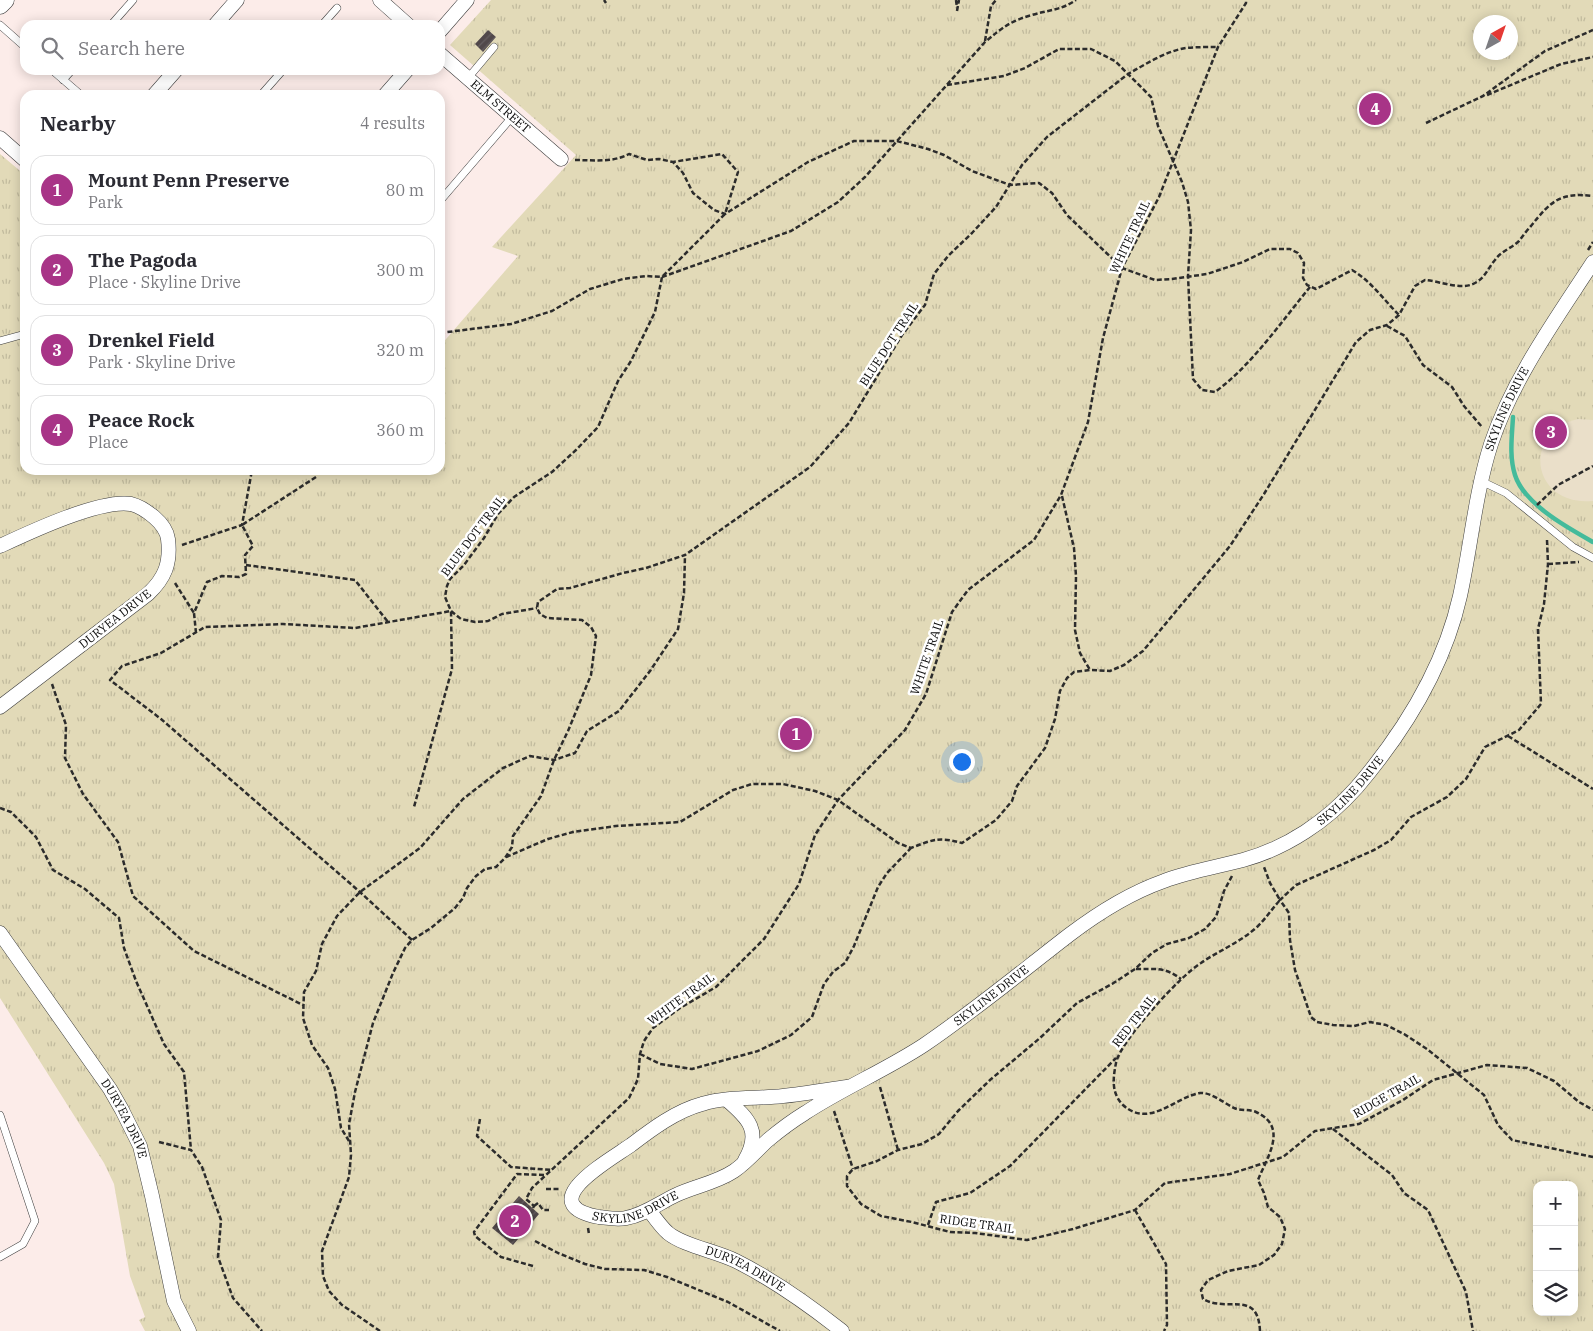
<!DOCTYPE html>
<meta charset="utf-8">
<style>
:root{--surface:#fff;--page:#f2f2f3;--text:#2b2b33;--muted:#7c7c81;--line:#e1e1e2;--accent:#a83487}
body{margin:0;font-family:"IBM Plex Serif",serif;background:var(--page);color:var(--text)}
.controls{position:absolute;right:15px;bottom:15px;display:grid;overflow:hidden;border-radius:10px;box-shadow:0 2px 12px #0003}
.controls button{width:45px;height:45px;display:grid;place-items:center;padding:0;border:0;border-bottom:1px solid var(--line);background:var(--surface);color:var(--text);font:25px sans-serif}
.compass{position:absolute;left:1473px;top:15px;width:45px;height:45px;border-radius:50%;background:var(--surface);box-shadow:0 2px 12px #0003;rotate:40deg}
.you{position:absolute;left:961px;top:761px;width:18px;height:18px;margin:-12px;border:4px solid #fff;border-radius:50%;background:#1a73e8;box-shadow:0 0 0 8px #1a73e833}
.badge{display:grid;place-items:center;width:32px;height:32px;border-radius:50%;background:var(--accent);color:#fff;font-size:16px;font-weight:700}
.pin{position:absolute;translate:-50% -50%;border:2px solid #fff;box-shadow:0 1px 5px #0006}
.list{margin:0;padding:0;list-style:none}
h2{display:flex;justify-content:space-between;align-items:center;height:65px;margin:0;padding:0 20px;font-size:21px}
h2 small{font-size:16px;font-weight:400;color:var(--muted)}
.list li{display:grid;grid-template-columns:32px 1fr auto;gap:15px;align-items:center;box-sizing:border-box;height:70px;margin:0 10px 10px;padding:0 10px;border:1px solid var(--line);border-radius:15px}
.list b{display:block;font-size:19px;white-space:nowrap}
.list p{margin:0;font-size:16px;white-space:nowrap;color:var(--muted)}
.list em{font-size:16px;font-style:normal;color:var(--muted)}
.icon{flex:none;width:28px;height:28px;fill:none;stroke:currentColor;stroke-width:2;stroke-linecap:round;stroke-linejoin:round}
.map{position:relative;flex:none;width:1593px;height:1331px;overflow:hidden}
.search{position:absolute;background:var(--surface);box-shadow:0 2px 12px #0003;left:20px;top:20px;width:425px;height:55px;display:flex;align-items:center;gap:12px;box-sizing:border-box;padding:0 18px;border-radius:15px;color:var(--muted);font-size:19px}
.panel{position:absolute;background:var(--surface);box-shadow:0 2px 12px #0003;left:20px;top:90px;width:425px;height:385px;border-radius:15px}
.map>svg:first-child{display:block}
.park{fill:url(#park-tufts);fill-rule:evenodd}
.pitch{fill:#eadfc9}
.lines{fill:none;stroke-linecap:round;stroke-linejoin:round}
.stream{stroke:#44bb9b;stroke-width:4.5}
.building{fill:url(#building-hatch)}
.service-casing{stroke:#3d3d3d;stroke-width:8}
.minor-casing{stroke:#3d3d3d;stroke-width:15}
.tertiary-casing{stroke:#3d3d3d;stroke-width:19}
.path{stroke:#2c2c2c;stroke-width:2.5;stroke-dasharray:5 2.5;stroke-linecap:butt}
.service{stroke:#fff;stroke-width:7}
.minor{stroke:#fff;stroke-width:14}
.tertiary{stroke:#fff;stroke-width:18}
.labels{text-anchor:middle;stroke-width:5;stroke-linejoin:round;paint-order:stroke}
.street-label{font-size:12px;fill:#0a0a0a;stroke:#fff}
</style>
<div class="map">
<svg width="1593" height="1331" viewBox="0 0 1593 1331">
<defs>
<pattern id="park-tufts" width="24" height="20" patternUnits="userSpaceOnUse" patternTransform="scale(1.25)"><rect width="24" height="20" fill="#e2dab8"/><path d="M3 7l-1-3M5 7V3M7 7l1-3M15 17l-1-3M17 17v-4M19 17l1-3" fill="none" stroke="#c1ba9d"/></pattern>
<pattern id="building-hatch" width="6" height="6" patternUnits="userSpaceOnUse" patternTransform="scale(1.25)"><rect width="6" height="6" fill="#51484a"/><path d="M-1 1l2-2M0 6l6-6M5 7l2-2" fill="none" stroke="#655e60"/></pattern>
</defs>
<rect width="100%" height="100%" fill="#fcece9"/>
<path class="park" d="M491 0H1593V1331H145L139 1320 145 1317 130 1276 114 1184 104 1163 0 998V154L25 175V470H440V346L518 256 492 247 576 155 450 45ZM1480 22H1510V52H1480ZM1537 1185H1574V1312H1537Z"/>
<path class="pitch" d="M1578 419 1593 420V501C1532 507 1520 433 1578 419Z"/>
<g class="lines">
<path class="stream" d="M1513 417C1512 436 1509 456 1515 475 1524 504 1568 528 1593 542"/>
</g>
<path class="building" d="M488 30 496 37 483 52 475 44Z
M519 1196 539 1214 513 1245 492 1228Z"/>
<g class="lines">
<g class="service-casing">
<path id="service" d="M0 25 25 47
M111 25 133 0
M322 25 337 8
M52 70 81 95
M468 78 494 47
M63 80 72 70
M261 95 283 70
M440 201 512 117
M0 341 25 334
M1481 481 1506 493 1573 547 1593 558
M0 1115 35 1221 23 1244 0 1257"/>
</g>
<g class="minor-casing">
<g id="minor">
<path d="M380 0 408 25"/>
<path d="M215 25 237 0"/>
<path d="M440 31 467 0"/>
<path id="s1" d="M440 54 561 159"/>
<path d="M154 95 176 70"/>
<path d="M385 95 407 70"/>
<path d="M0 138 25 160"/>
<path d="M0 546C30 532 100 499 131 504 139 506 148 512 154 517 161 523 167 531 168 539 171 563 165 578 148 594L0 707"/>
<path id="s2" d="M0 933 110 1089 122 1110 140 1146 152 1196 174 1301 189 1331"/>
<path id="s3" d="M847 1087C826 1090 804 1094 783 1096 757 1099 728 1096 702 1104 676 1111 652 1129 631 1145 610 1160 530 1204 599 1217 608 1218 617 1220 626 1218 644 1215 659 1203 676 1195 695 1186 716 1183 734 1171 747 1162 757 1150 768 1140 780 1130 792 1121 805 1113 843 1088 886 1070 924 1045 974 1011 1021 972 1069 935 1098 913 1130 893 1164 881 1190 871 1217 867 1243 860 1287 848 1327 821 1357 787 1403 733 1444 667 1460 596 1471 546 1475 494 1491 444 1513 378 1556 319 1593 262"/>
<path d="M727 1100C748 1118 762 1131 745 1160"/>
<path id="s4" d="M649 1210C655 1218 661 1227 668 1233 684 1246 716 1251 736 1261 774 1280 809 1305 842 1331"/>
</g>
</g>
<g class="tertiary-casing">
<path id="tertiary" d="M0 5 5 0"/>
</g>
<path class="path" d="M604 0 606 3
M956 0 957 8
M957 11 959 0
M985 41 991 6 996 0
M947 85 1004 76 1025 68 1059 49H1091L1115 61 1151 97 1158 126 1182 182 1188 202 1191 230 1188 276 1193 379 1202 390 1215 392C1252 365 1281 322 1310 287
M1487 95 1561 64 1593 57
M1426 123 1483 96 1545 51 1593 30
M575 160C593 160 612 163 629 154L647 160 659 159 673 162 683 173 693 193 714 210 725 214 808 162 854 141H897L928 149 944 155 972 171 1010 185 1039 183 1052 193 1067 215 1122 268 1155 280 1172 279 1207 274 1243 262 1270 249H1290L1298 253 1304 263 1303 278 1307 285 1316 289 1352 270C1371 281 1384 300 1399 315
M1588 250 1593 242
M663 276 725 214 738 172 722 154 673 162
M662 277 791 231 838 202 865 177 985 42C1002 28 1010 21 1032 15 1048 10 1062 10 1076 0
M1387 326 1405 336 1423 365 1452 387 1464 406 1482 427
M440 333 511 324 552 311 590 289 623 279 646 276 662 277 655 312 631 361 618 381 598 427 576 450 552 472 514 497 498 514 484 538 464 565 450 579 447 586 445 597 451 611 461 619 475 622 488 621 502 614 537 608
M1062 496 1074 548 1076 576 1075 630 1080 653 1090 670
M1537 505 1558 485 1593 466
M1547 540 1548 564 1544 604 1538 629 1541 704 1519 730 1485 747 1466 779 1447 797 1411 817 1391 840 1374 850 1296 885 1280 900 1289 913 1290 940 1295 970 1311 1017 1317 1022 1333 1025 1354 1026 1370 1022 1386 1025 1404 1034 1427 1049 1484 1095 1498 1125 1512 1140 1593 1157
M182 545 242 525 252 470
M1548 564 1579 562
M246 565 355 580 388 622
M175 583 194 613
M196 633 194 613 207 582 222 576 239 577 246 574 245 555 253 546 242 525 316 477
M52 684 66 725 65 758 83 794 118 842 133 896 194 951 303 1005
M1508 736 1593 789
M0 808 11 812 36 837 53 870 85 889 119 918 124 948 136 981 164 1044 184 1072 191 1150
M506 857 548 839 573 832 616 826 680 822 733 790 752 784H783L815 791 838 800 898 843 911 848C934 839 939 837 962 843L996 820 1012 801 1017 786 1045 748 1055 719 1060 691 1067 678 1074 672 1090 670 1110 671 1124 665 1143 651 1230 546 1264 494 1356 342 1370 330 1387 325 1399 315 1415 286 1425 280C1440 281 1461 291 1475 283 1485 278 1488 268 1495 260 1501 251 1512 248 1519 241 1523 236 1527 230 1531 226 1551 201 1560 192 1593 196
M1232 876 1224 891 1216 917 1205 929 1189 938 1167 944 1152 953 1135 969 1112 984 1077 1003 1040 1038 990 1080 958 1111 939 1134 922 1144 898 1150 877 1161 853 1169 847 1176V1186L861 1204 881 1216 912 1222 950 1232 975 1233 1027 1240 1073 1229 1135 1210 1165 1183 1230 1174 1283 1157 1315 1131 1359 1124 1403 1100 1433 1080 1487 1065 1527 1068 1554 1081 1579 1102 1593 1110
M412 940 360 892 161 719 110 680 122 666 161 653 205 627 283 624 355 628 451 611 452 669 414 807
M1136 969C1156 969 1165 967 1181 979
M640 1054 660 1064 692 1069 758 1051 791 1035 812 1017 824 984 833 972 845 963 854 946 878 887 887 873 911 848
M880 1087 898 1150
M834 1111 853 1169
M480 1119 477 1136 511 1167 552 1170
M1333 1129 1392 1175 1404 1193 1428 1210 1466 1292 1473 1331
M349 1141 341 1128 335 1089 328 1068 312 1045 303 1018 304 992 316 971 322 944 337 916 360 892 420 848 463 799 503 768 530 756 554 760 575 753 587 731 619 711 650 671 678 629 684 593 685 555
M159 1142 191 1150 202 1167 221 1220 218 1257 233 1298 262 1331
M546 1189H559
M534 1206 538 1203 543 1210H549
M533 1208 534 1206 526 1199 532 1188 629 1098 638 1079 640 1054 644 1041 653 1028 680 1008 716 987 764 939 799 884 815 835 838 800 905 730 926 694 952 612 968 590 1034 540 1061 495 1088 422 1103 338 1122 268 1159 197 1218 47 1246 3V0
M1135 1210 1166 1264 1167 1325 1164 1331
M928 1225 936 1202 970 1193 1010 1166 1116 1058
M588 1228 589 1234
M535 1241 558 1253 585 1264 605 1269 644 1270 667 1277 728 1302 780 1331
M533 1266 501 1257 475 1236 474 1232 517 1174 546 1175
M380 1331 342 1305 329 1291 323 1276 322 1251 349 1177 351 1155 349 1124 355 1092 373 1023 393 973 405 948 412 940 431 928 455 908 463 898 467 888 476 876 485 869 496 867 505 858 512 847 513 836 541 796 554 760 568 731 591 675 596 636 591 627 582 620 547 618 540 614 537 608 538 602 557 589 570 588 623 573 646 568 685 555 810 467 849 423 902 335 925 305 934 274 948 256 972 233 996 207 1022 165 1047 137 1128 74C1146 64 1166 51 1186 48 1197 47 1208 47 1218 47
M1260 1331C1258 1289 1227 1313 1203 1299L1201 1290 1208 1280 1228 1271 1259 1265 1274 1255 1282 1244 1285 1229 1280 1217 1268 1207 1264 1193 1258 1180C1267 1157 1289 1127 1256 1112 1249 1109 1241 1111 1234 1108 1224 1103 1211 1092 1200 1093 1175 1097 1149 1129 1123 1105 1111 1093 1113 1078 1116 1063 1120 1041 1181 975 1201 963 1220 950 1241 942 1258 926 1266 918 1272 909 1280 900L1270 883 1264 867"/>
<use href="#service" class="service"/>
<use href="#minor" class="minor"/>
<use href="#tertiary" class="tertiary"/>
</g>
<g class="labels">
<g class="street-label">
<text dy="4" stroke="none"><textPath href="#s1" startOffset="80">ELM STREET</textPath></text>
<text transform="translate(1130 237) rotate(-65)" y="4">WHITE TRAIL</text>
<text transform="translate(889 344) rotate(-57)" y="4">BLUE DOT TRAIL</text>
<text dy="4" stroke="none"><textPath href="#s3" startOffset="1644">SKYLINE DRIVE</textPath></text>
<text transform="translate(473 536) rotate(-53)" y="4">BLUE DOT TRAIL</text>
<text transform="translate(115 619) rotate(-38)" y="4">DURYEA DRIVE</text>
<text transform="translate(927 657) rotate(-71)" y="4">WHITE TRAIL</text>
<text dy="4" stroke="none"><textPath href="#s3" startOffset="1224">SKYLINE DRIVE</textPath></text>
<text dy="4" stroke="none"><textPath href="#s3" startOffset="804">SKYLINE DRIVE</textPath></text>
<text transform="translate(681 999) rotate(-36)" y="4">WHITE TRAIL</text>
<text transform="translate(1134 1021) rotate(-52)" y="4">RED TRAIL</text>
<text transform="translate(1387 1096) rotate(-30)" y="4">RIDGE TRAIL</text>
<text dy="4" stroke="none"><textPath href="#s2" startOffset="224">DURYEA DRIVE</textPath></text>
<text dy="4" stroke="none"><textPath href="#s3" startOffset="385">SKYLINE DRIVE</textPath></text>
<text transform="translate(977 1224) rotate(8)" y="4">RIDGE TRAIL</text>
<text dy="4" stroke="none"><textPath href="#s4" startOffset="115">DURYEA DRIVE</textPath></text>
</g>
</g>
</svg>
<div class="controls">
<button>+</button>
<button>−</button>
<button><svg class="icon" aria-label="layers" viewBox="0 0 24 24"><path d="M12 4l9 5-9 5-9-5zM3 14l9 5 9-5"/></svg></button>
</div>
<svg class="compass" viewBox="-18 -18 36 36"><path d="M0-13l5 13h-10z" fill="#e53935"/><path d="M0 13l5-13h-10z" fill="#7c7c81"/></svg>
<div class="you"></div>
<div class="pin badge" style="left:796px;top:734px">1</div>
<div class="pin badge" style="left:515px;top:1221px">2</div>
<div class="pin badge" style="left:1551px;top:432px">3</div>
<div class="pin badge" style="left:1375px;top:109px">4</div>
<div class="search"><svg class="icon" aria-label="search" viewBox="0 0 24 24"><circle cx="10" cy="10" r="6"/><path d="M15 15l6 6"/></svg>Search here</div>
<section class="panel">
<h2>Nearby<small>4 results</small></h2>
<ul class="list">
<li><span class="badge">1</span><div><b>Mount Penn Preserve</b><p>Park</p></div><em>80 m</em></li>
<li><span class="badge">2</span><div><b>The Pagoda</b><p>Place · Skyline Drive</p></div><em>300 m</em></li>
<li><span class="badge">3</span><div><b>Drenkel Field</b><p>Park · Skyline Drive</p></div><em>320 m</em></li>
<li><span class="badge">4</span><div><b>Peace Rock</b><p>Place</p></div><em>360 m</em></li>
</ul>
</section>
</div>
